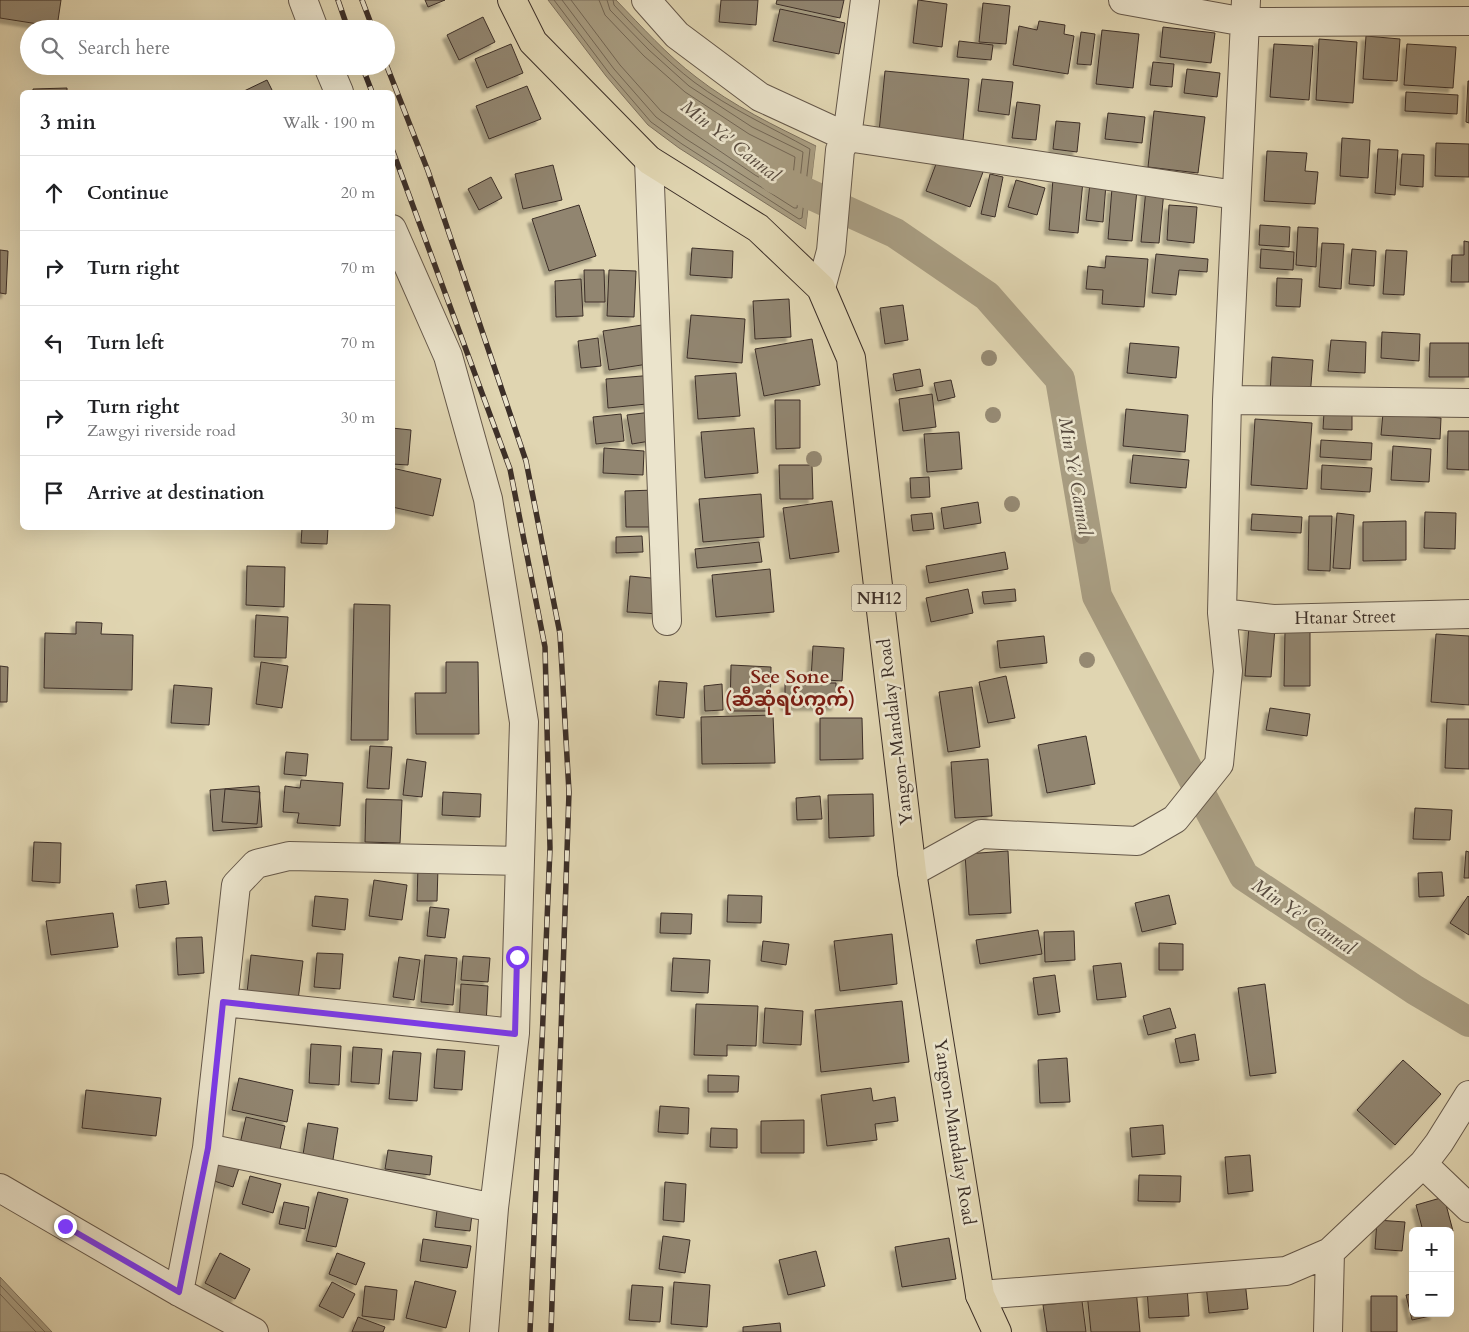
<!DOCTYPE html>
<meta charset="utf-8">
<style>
:root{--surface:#fff;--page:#f2f2f2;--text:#202124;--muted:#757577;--line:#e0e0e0}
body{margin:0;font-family:Cardo,"Noto Sans Myanmar",serif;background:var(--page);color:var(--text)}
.controls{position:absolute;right:15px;bottom:15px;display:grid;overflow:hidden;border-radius:8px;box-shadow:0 5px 20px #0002}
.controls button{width:45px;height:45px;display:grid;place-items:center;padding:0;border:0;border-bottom:1px solid var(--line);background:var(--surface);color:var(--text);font:25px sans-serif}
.stop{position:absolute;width:15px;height:15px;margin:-11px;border:4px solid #7c3aed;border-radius:50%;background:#fff}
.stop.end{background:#7c3aed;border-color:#fff;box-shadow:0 1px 5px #0008}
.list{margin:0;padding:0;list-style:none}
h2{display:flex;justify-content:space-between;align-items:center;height:65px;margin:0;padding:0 20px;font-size:21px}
h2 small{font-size:16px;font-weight:400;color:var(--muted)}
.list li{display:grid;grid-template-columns:32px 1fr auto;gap:15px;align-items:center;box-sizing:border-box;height:75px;padding:0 20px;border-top:1px solid var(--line)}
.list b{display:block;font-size:19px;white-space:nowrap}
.list p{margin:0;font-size:16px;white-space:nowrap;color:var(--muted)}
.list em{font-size:16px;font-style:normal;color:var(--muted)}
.icon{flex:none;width:28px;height:28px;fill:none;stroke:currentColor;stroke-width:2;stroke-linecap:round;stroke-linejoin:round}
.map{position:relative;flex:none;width:1469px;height:1332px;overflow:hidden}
.search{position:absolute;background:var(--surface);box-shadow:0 5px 20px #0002;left:20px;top:20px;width:375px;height:55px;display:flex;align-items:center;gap:12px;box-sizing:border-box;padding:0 18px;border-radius:28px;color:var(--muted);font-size:19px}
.panel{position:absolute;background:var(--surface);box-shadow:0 5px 20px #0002;left:20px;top:90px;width:375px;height:440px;border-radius:8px}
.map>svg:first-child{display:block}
.water{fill:#a89d82;stroke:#7d715e}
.pier{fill:#e0d5b1}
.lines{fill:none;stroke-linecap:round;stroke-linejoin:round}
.shore{stroke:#726655;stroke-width:1}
.canal{stroke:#a89d82;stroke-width:30}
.building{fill:#91856f;stroke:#3c2f28;filter:url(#shadow)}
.minor-casing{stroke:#65584a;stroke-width:30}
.highway-casing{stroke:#3c2f28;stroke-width:30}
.minor{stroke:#ebe4cc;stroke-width:28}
.highway{stroke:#e0d5b1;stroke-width:28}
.rail-casing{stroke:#3c2f28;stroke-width:5.5}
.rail{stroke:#ebe4cc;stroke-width:4;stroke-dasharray:11;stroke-linecap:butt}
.tree{fill:#958972}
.route{stroke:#7c3aed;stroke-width:6}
.labels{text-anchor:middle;stroke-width:5;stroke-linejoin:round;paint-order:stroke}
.shield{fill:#ebe4cc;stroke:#706559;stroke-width:1}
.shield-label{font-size:16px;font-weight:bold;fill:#3c2f28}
.street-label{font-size:18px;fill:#3c2f28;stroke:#ebe4cc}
.water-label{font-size:19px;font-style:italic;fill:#574a3e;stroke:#ebe4cc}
.quarter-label{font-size:20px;font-weight:bold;fill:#7a1f14;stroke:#ebe4cc}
</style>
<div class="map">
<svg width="1469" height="1332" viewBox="0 0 1469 1332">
<defs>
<filter id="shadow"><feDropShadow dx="-4.5" dy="4.5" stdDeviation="1" flood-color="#0004"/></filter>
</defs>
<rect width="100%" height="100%" fill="#e0d5b1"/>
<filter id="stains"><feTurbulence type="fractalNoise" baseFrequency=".004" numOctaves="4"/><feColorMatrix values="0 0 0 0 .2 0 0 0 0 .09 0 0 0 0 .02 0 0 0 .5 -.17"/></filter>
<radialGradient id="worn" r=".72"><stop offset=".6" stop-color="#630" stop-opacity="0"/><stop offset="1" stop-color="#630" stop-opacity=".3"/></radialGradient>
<path class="water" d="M548 0H616C642 27 667 55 696 77 733 106 775 126 816 146L806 229 679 148 648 125 606 76Z
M0 1277 52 1332H0Z"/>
<path class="pier" d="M816 146 818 147 809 230 806 229Z"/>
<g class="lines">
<path class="shore" d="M554 0 609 73 651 122 682 144 799 219 802 218 810 149C771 127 730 109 694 82 665 60 639 32 614 5L613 0
M562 0 614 69 656 117 686 139 794 208H797L803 152 752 127 689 86 649 50 610 10 607 0
M571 0 620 65 661 111 755 175 791 195 795 157 749 134 685 92 644 56 605 15 599 0
M0 1285 45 1332
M0 1294 36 1332"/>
<path class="canal" d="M774 178 895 233 987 296 1060 379 1097 596 1244 876 1415 990 1469 1022"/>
</g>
<path class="building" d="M0 0H61L57 27 0 18Z
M425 0H445L428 7Z
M721 0H758L756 25 719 22Z
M777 0H844L840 18 776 4Z
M918 0 947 4 942 47 913 43Z
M983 3 1010 6 1006 44 979 42Z
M780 9 845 23 839 54 773 41Z
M483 17 495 42 459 60 447 35Z
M1039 21 1065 25 1064 34 1074 36 1068 74 1013 65 1019 26 1037 30Z
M1163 27 1215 33 1211 63 1160 57Z
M1102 30 1139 34 1133 88 1096 84Z
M1081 32 1095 34 1091 65 1077 64Z
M1366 36 1400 39 1397 81 1363 79Z
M1319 39 1357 42 1353 103 1316 100Z
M959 41 993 45 991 60 957 57Z
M511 44 523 73 487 88 475 59Z
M1274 44 1313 46 1309 100 1270 97Z
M1407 44 1456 47 1453 88 1404 85Z
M1153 62 1174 64 1172 87 1150 85Z
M1187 69 1220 73 1217 97 1184 93Z
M885 71 969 79 963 140 879 132Z
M982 79 1013 82 1009 115 978 111Z
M267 80 273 92H242Z
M1468 81H1469V123L1466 122Z
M527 86 541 119 489 139 476 106Z
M67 88V92H33V89Z
M1406 92 1458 95 1457 114 1405 111Z
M1017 102 1040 105 1036 140 1012 138Z
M1154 111 1205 117 1198 173 1148 167Z
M1108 113 1145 117 1142 143 1105 139Z
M1056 121 1080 123 1077 152 1053 149Z
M1342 138 1370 140 1368 178 1340 176Z
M1436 143 1469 144V177L1435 176Z
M1378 149 1398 150 1395 195 1375 193Z
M1267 151 1307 153 1305 171 1318 172 1315 204 1264 201Z
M1402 154 1424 155 1423 187 1400 185Z
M939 156 983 172 970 207 926 191Z
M553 165 562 200 523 209 515 174Z
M990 174 1003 177 995 217 981 214Z
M491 177 502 198 479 210 468 189Z
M1053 179 1083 181 1078 233 1049 230Z
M1016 180 1045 188 1037 215 1008 207Z
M1090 183 1106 184 1103 222 1086 220Z
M1112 188 1137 190 1132 241 1108 239Z
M1146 189 1164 191 1159 243 1141 242Z
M579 205 596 256 549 271 532 219Z
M1169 205 1197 207 1194 243 1167 240Z
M1260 225 1290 227 1289 247 1259 245Z
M1298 227 1318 228 1316 267 1296 265Z
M1464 241 1469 242V282H1451L1452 255H1464Z
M1322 243 1344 244 1341 289 1319 287Z
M692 248 733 251 732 278 690 275Z
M1261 249 1294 252 1293 270 1260 268Z
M1352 249 1376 251 1374 286 1349 284Z
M0 250 8 251 6 294 0 293Z
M1386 250 1407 251 1404 295 1383 294Z
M1156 254 1208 259 1207 272 1179 270 1176 295 1152 293Z
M1106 256 1148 259 1144 307 1102 304 1103 290 1086 289 1088 266 1105 268Z
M584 270H604L605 302H585Z
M609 270 636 271 634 317 607 316Z
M1277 278 1302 279 1300 307 1276 306Z
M581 279 583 316 556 317 555 281Z
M789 299 791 337 755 339 753 301Z
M903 305 908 340 885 344 880 308Z
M691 315 745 319 742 363 687 358Z
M642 325 648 364 609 370 603 331Z
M1382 332 1420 334 1419 361 1381 358Z
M598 338 601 366 581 368 578 341Z
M812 339 820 385 764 396 755 349Z
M1331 340 1366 342 1365 373 1328 371Z
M1130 343 1179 347 1176 378 1127 373Z
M1430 343H1469V377H1429Z
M1272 357 1313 360 1310 397 1270 394Z
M920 369 923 386 896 391 893 374Z
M736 373 740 416 698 419 695 376Z
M654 375 656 403 608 408 606 379Z
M951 380 955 397 938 401 934 383Z
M932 394 936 427 903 431 899 399Z
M775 400H800V448L776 449Z
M1126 409 1188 415 1185 452 1123 446Z
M651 412 656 440 632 444 627 415Z
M1324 412 1352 414V430L1323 429Z
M1383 413 1441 418 1440 439 1381 435Z
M621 414 624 441 596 444 593 417Z
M1255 419 1312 423 1307 489 1251 485Z
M392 428 411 430 408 465 392 464Z
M754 428 758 473 705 478 701 432Z
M1448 431H1469V470L1447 469Z
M959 432 962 469 927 472 924 434Z
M1321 440 1372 443 1371 460 1320 457Z
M1393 446 1431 449 1429 482 1391 480Z
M604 448 644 451 643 475 603 473Z
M1133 455 1189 460 1186 488 1130 483Z
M779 465H812L813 499H780Z
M1322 465 1372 468 1370 492 1321 489Z
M392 468 441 479 433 516 392 507Z
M929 477 930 497 911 498 910 478Z
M655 490 656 527H626L625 491Z
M761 494 764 537 703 542 699 499Z
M832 501 839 552 790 559 783 508Z
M978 502 981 523 944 529 941 508Z
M1425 512 1456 513 1455 549 1424 548Z
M932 513 934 529 913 531 911 515Z
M1337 513 1354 515 1350 569 1333 568Z
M1252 514 1302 517 1301 533 1251 530Z
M1309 516H1332L1330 571 1308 570Z
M1406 521V560L1363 561V522Z
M302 528H328L327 544 301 543Z
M642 536 643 552 616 553V537Z
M759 542 762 562 697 568 695 549Z
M1005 552 1008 569 929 583 926 566Z
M247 566 285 567 284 607 246 605Z
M770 569 774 612 716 617 712 575Z
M630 576 661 579 659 614 627 612Z
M968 589 973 613 931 622 926 598Z
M1015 589 1016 601 984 604 982 592Z
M354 604 390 605 388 740H351Z
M256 615 288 617 286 658 254 657Z
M76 622 102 623 101 634 133 635 132 690 44 688 45 633 76 634Z
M1249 626 1275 628 1271 677 1245 676Z
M1285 631H1310V686H1284Z
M1436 634 1469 636V705L1431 702Z
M1044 636 1047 663 1000 668 997 641Z
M813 646 844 648 842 681 811 679Z
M261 662 288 666 282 708 256 704Z
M446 662H478L479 734H416L415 693H446Z
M731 665 771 667 770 711H730Z
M0 666 8 667 7 702H0Z
M1006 676 1015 718 988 723 979 682Z
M659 681 687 683 684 718 656 715Z
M785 683H836V706H785Z
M722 684 723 710 705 711 704 686Z
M174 685 212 688 209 725 171 723Z
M972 687 980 747 948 752 939 692Z
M1270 708 1310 714 1307 736 1266 730Z
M773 715 775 763 702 764 701 717Z
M820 718H862L863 759 820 760Z
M1447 719H1469V769L1445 768Z
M1086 736 1095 784 1047 793 1038 745Z
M370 746 392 747 389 789 367 788Z
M286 752 308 754 306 776 284 774Z
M407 759 426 762 422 797 403 795Z
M988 759 992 816 955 818 951 762Z
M301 780 343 783 340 826 297 823 299 813 283 812 285 786 300 788Z
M259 786 262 827 213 831 210 790Z
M225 789 260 792 257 824 222 822Z
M443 792 481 794 480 817 442 815Z
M873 794 874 836 829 838 828 795Z
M820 796 822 819 797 820 796 798Z
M366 799 402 800 400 843 365 842Z
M1415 808 1452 810 1450 840 1413 839Z
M34 842 61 843 60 883 32 881Z
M1008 851 1011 913 969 915 965 854Z
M1466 851 1469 852V878H1464Z
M418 867 438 868 437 901H417Z
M1442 872 1444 896 1419 897 1418 873Z
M374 880 407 885 402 920 369 916Z
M166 881 169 904 139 908 136 885Z
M728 895 762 896 761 923 727 922Z
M1169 895 1176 924 1142 932 1135 903Z
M315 896 348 899 345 930 312 926Z
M1468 896 1469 897V935L1450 923Z
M430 907 449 909 445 938 427 936Z
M113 913 118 947 51 955 46 921Z
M661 913 692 914 691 934 660 933Z
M1038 930 1042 954 980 964 976 940Z
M1074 931 1075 960 1045 962 1044 932Z
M892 934 897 984 840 991 834 941Z
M202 937 204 973 178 975 176 938Z
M763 941 789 944 786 965 761 961Z
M1159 943 1183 944V970H1159Z
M317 953 343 954 340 989 314 987Z
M251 955 303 961 298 1000 247 993Z
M425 955 457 958 453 1005 421 1002Z
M463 956 490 958 488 982 461 980Z
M399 957 420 960 414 1000 393 997Z
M673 958 710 960 708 993 671 991Z
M1121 963 1126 997 1097 1000 1093 966Z
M1055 975 1060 1012 1038 1015 1033 978Z
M461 984 488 986 486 1025 459 1023Z
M1265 984 1276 1073 1250 1076 1238 988Z
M902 1001 909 1062 821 1072 815 1010Z
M696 1004 758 1006 756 1046 727 1045V1056L694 1055Z
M765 1008 803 1011 801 1045 763 1043Z
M1170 1008 1176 1028 1148 1035 1143 1016Z
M1195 1034 1199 1060 1180 1063 1175 1039Z
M311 1044 341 1046 339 1085 309 1083Z
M353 1047 382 1049 379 1084 351 1082Z
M437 1049 465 1051 462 1090 434 1088Z
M393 1051 421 1053 417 1101 389 1099Z
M1067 1058 1070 1102 1040 1103 1038 1060Z
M1403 1060 1441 1094 1395 1145 1357 1110Z
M708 1075 739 1076 738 1092H708Z
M239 1078 293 1090 287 1122 232 1110Z
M871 1088 873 1101 895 1097 898 1121 875 1124 877 1140 827 1146 821 1095Z
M86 1090 161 1098 156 1136 82 1128Z
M660 1106 689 1108 688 1134 658 1132Z
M246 1117 285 1126 279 1154 240 1144Z
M804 1120V1153H761V1121Z
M308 1123 338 1128 332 1166 302 1161Z
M1163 1125 1165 1154 1132 1157 1130 1128Z
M711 1128 737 1129V1148L710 1147Z
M388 1150 432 1156 430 1175 385 1169Z
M1250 1155 1253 1191 1228 1194 1225 1157Z
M218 1157 240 1165 233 1187 211 1180Z
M1139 1175 1181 1176 1180 1202 1138 1201Z
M250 1176 281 1184 273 1213 242 1204Z
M665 1182 686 1184 684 1222 663 1220Z
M318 1192 348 1199 336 1247 306 1241Z
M1444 1197 1453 1231H1423L1416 1205Z
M284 1202 309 1207 305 1229 279 1224Z
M438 1202 473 1206 470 1231 435 1227Z
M1377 1220 1405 1222 1402 1251 1375 1249Z
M663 1236 690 1240 685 1273 659 1269Z
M949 1238 956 1279 902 1287 895 1247Z
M423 1239 471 1246 467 1268 420 1261Z
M816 1251 825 1286 788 1295 779 1260Z
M220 1253 250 1269 235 1299 205 1283Z
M337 1253 365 1263 356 1285 329 1274Z
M415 1281 456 1291 446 1328 406 1318Z
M1245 1281 1248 1309 1209 1313 1206 1285Z
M332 1282 355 1294 343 1318 319 1306Z
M674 1282 710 1285 707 1327 671 1324Z
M632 1285 663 1287 660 1322 629 1320Z
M365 1286 397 1290 394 1320 362 1316Z
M1187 1286 1189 1316 1149 1318 1147 1289Z
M1136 1289 1140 1332H1091L1087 1293Z
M1413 1294V1313H1434L1435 1315 1412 1320 1406 1295Z
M1371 1296H1397V1332H1371Z
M1082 1301 1086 1332H1047L1043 1305Z
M358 1317 385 1327 383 1332H352Z
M780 1323 781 1332H743V1327Z"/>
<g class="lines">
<g class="minor-casing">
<path id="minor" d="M303 0 314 29
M646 0 677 35 760 97 847 137 1236 195
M1123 0 1245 22 1469 21
M328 66 339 92
M649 160 667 621
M392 229 448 356 488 499 524 722 515 1033 494 1208 484 1332
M821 288 831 251 840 150 847 137 865 0
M1227 400 1469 403
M1222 613 1273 619 1469 614
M912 872 981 834 1137 841 1175 819 1219 764 1228 671 1222 613 1227 400 1246 0
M223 1002 515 1033
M1423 1164 1469 1208
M0 1188 179 1292 254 1332
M494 1208 207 1148 236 885 256 864 289 856 520 861
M179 1292 207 1148
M980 1295 1286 1271 1330 1252 1423 1164 1439 1143 1469 1095
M1328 1332 1330 1252"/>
</g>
<g class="highway-casing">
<path id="highway" d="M512 0 533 42 649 160 758 228 821 288 851 358 912 872 980 1295 997 1332"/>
</g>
<use href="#minor" class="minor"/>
<use href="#highway" class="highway"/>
<g class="rail-casing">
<path id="rail" d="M338 0 348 29
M362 0 373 29
M386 64 428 171 526 461 560 634 569 792 551 1332
M362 66 372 92
M392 149 510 469 545 647 550 848 530 1332"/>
</g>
<use href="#rail" class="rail"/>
</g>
<g class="tree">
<circle cx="989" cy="358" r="8"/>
<circle cx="993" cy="415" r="8"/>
<circle cx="814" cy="459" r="8"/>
<circle cx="1012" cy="504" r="8"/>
<circle cx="1082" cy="536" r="8"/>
<circle cx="1087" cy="660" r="8"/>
</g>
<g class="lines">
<path class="route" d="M65 1226 179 1292 208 1148 223 1002 515 1034 517 957"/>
</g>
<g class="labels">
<rect class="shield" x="851.5" y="584.5" width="55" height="27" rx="4"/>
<g class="shield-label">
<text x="879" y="604">NH12</text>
</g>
<g class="street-label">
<text transform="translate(1345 617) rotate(-1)" y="6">Htanar Street</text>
<text transform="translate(895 732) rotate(-97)" y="6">Yangon-Mandalay Road</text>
<text transform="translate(955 1132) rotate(81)" y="6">Yangon-Mandalay Road</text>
</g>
<g class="water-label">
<text transform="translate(731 140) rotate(38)" y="7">Min Ye' Cannal</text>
<text transform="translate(1076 476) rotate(80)" y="7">Min Ye' Cannal</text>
<text transform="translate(1304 916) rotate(34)" y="7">Min Ye' Cannal</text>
</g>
<g class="quarter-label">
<text x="790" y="683">See Sone<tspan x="790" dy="23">(ဆီဆုံရပ်ကွက်)</tspan></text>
</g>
</g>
<rect width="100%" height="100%" filter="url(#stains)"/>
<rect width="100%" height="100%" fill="url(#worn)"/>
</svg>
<div class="controls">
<button>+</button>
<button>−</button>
</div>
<div class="stop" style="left:517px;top:957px"></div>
<div class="stop end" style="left:65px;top:1226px"></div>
<div class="search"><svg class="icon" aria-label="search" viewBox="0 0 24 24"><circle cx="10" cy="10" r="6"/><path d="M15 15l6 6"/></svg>Search here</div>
<section class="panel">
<h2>3 min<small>Walk · 190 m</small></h2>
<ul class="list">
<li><svg class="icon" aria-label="ahead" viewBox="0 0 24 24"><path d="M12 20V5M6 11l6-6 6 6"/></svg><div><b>Continue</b></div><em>20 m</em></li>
<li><svg class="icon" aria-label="right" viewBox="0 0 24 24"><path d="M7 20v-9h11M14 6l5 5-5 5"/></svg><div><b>Turn right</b></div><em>70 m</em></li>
<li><svg class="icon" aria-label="left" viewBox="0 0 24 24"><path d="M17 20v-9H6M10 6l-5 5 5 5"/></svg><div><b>Turn left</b></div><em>70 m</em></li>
<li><svg class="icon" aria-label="right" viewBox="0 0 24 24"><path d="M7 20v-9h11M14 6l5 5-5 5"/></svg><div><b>Turn right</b><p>Zawgyi riverside road</p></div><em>30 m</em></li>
<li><svg class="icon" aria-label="arrive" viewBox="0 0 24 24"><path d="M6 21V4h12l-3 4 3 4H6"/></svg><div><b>Arrive at destination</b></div></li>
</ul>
</section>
</div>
